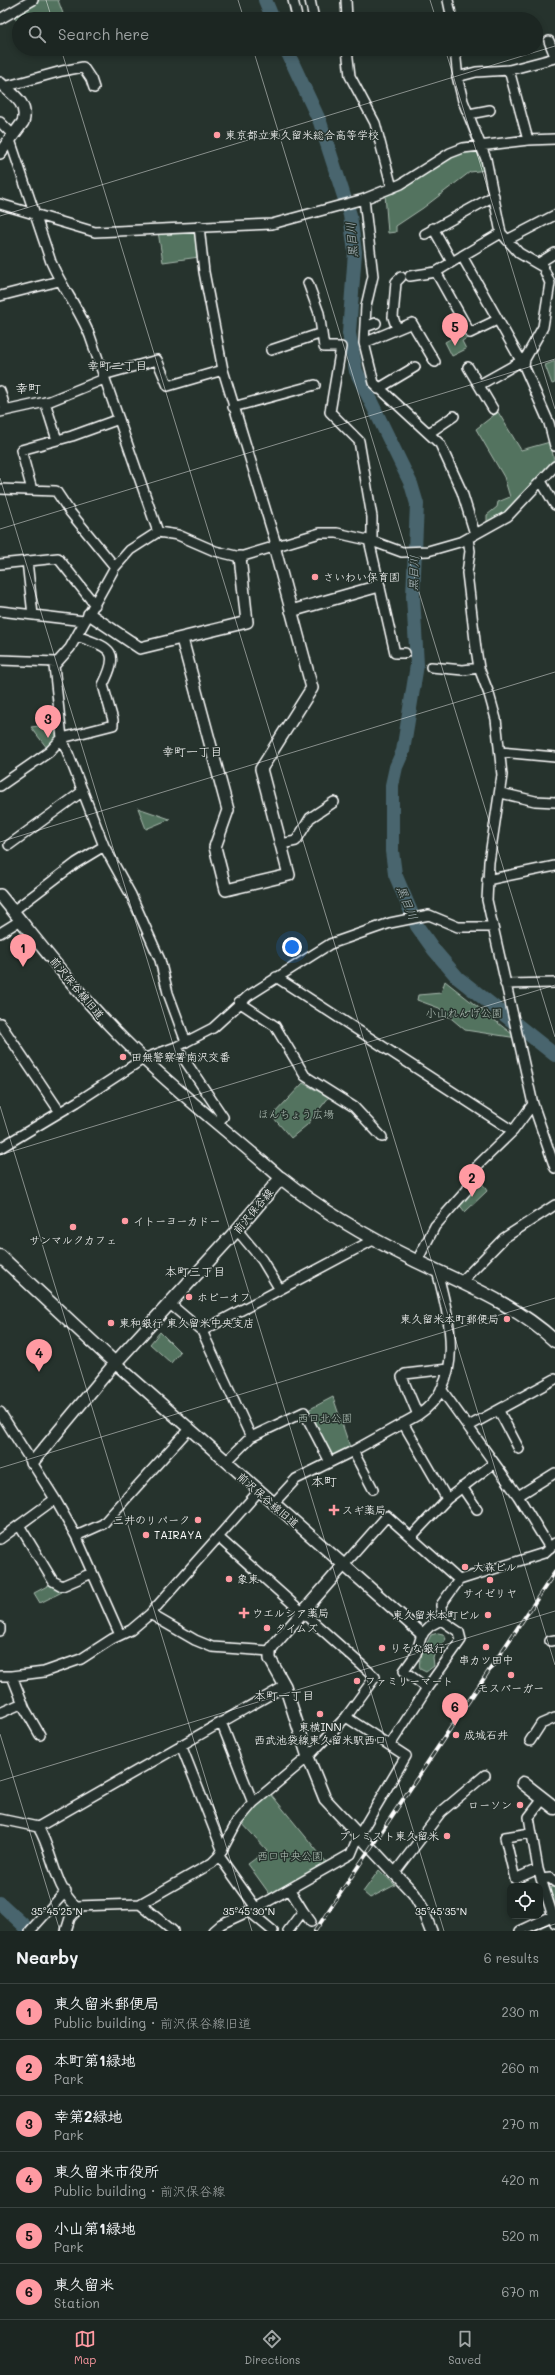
<!DOCTYPE html>
<meta charset="utf-8">
<style>
:root{--surface:#1c2622;--page:#29322f;--text:#f1f3f6;--muted:#a0a5a5;--line:#3a4340;--accent:#ff9aa2}
body{margin:0;font-family:Mali,"Klee One",sans-serif;background:var(--page);color:var(--text)}
.controls{position:absolute;right:12px;bottom:12px;display:grid;overflow:hidden;border-radius:8px;box-shadow:0 2px 6px #0003}
.controls button{width:36px;height:36px;display:grid;place-items:center;padding:0;border:0;border-bottom:1px solid var(--line);background:var(--surface);color:var(--text);font:20px sans-serif}
.you{position:absolute;left:292px;top:947px;width:14px;height:14px;margin:-10px;border:3px solid #fff;border-radius:50%;background:#1a73e8;box-shadow:0 0 0 6px #1a73e833}
.badge{display:grid;place-items:center;width:26px;height:26px;border-radius:50%;background:var(--accent);color:#111;font-size:13px;font-weight:700}
.pin{position:absolute;translate:-50% -33px;filter:drop-shadow(0 1px 2px #0008)}
.pin::after{content:'';position:absolute;top:21px;width:14px;height:12px;background:inherit;clip-path:polygon(0 0,100% 0,50% 100%)}
.list{margin:0;padding:0;list-style:none}
h2{display:flex;justify-content:space-between;align-items:center;height:52px;margin:0;padding:0 16px;font-size:17px}
h2 small{font-size:13px;font-weight:400;color:var(--muted)}
.list li{display:grid;grid-template-columns:26px 1fr auto;gap:12px;align-items:center;box-sizing:border-box;height:56px;padding:0 16px;border-top:1px solid var(--line)}
.list b{display:block;font-size:15px;white-space:nowrap}
.list p{margin:0;font-size:13px;white-space:nowrap;color:var(--muted)}
.list em{font-size:13px;font-style:normal;color:var(--muted)}
.icon{flex:none;width:22px;height:22px;fill:none;stroke:currentColor;stroke-width:2;stroke-linecap:round;stroke-linejoin:round}
.map{position:relative;flex:none;width:555px;height:1931px;overflow:hidden}
.search{position:absolute;background:var(--surface);box-shadow:0 2px 6px #0003;left:12px;right:12px;top:12px;height:44px;display:flex;align-items:center;gap:10px;box-sizing:border-box;padding:0 14px;border-radius:22px;color:var(--muted);font-size:15px}
.sheet{height:388px;background:var(--surface)}
nav{display:flex;justify-content:space-around;align-items:center;box-sizing:border-box;height:56px;border-top:1px solid var(--line);background:var(--surface);font-size:11px;color:var(--muted)}
nav a{display:grid;justify-items:center;gap:2px}
nav .on{color:var(--accent)}
.map>svg:first-child{display:block}
.green{fill:#52735e;stroke:#a8b9ae}
.lines{fill:none;stroke-linecap:round;stroke-linejoin:round}
.river{stroke:#49656e;stroke-width:14}
.minor-casing{stroke:#fff;stroke-width:12}
.tertiary-casing{stroke:#fff;stroke-width:14}
.secondary-casing{stroke:#fff;stroke-width:15}
.minor{stroke:#26332d;stroke-width:9}
.tertiary{stroke:#26332d;stroke-width:11}
.secondary{stroke:#26332d;stroke-width:12}
.rail-casing{stroke:#fff;stroke-width:4}
.rail{stroke:#26332d;stroke-width:2.5;stroke-dasharray:8;stroke-linecap:butt}
.ticks{fill:none;stroke:#fff;stroke-width:1;stroke-opacity:0.45}
.poi-dot{fill:#ff9aa2;stroke:#26332d;stroke-width:1.5}
.labels{text-anchor:middle;stroke-width:3;stroke-linejoin:round;paint-order:stroke}
.poi-label{font-size:11px;fill:#fff;stroke:#26332d;text-anchor:start}
.street-label{font-size:11px;fill:#fff;stroke:#26332d}
.park-label{font-size:11px;fill:#b1c0b7;stroke:#26332d}
.water-label{font-size:12px;font-style:italic;fill:#adbabe;stroke:#26332d}
.neighbourhood-label{font-size:12px;fill:#fff;stroke:#26332d}
.quarter-label{font-size:13px;fill:#fff;stroke:#26332d}
.ticks-label{font-size:10px;text-anchor:middle;fill:#fff;stroke:#26332d;stroke-width:3;stroke-linejoin:round;paint-order:stroke}
</style>
<div class="map">
<svg width="555" height="1931" viewBox="0 0 555 1931">
<rect width="100%" height="100%" fill="#26332d"/>
<filter id="ink" filterUnits="userSpaceOnUse"><feTurbulence type="fractalNoise" baseFrequency=".025" numOctaves="2"/><feDisplacementMap in="SourceGraphic" scale="8" xChannelSelector="R" yChannelSelector="G"/><feConvolveMatrix kernelMatrix="1 2 1 2 8 2 1 2 1" color-interpolation-filters="sRGB"/></filter>
<g filter="url(#ink)">
<path class="green" d="M37 0H58L65 19H19V24L13 15Z
M479 149 486 170 470 172 423 208 396 226V232L388 233 385 194 460 153Z
M194 230 196 233 199 257 163 262 158 232Z
M466 330 469 337 462 341 466 349 452 356 445 342Z
M555 361V383L552 384 545 365Z
M498 412 521 450 550 442 555 464 506 514 487 524V515L497 507 498 502 510 497 504 477 476 429Z
M56 724C57 736 56 740 47 748L31 727Z
M138 808 170 819 146 829Z
M445 981 517 1038 465 1030 439 1008 417 1000 418 995 441 993Z
M303 1083 329 1097 307 1125 291 1138 272 1116Z
M476 1173 487 1191 465 1212 458 1203Z
M160 1332 180 1352 171 1363 150 1344Z
M333 1397 351 1450 330 1461 306 1411Z
M51 1584 62 1592 40 1603 34 1593Z
M438 1633 443 1634 446 1639 433 1657 434 1666 426 1672 420 1669C417 1658 426 1646 431 1635Z
M270 1793 327 1863 271 1896 248 1864 267 1850 240 1821Z
M379 1870 395 1885 370 1898 363 1892Z
M554 1886H555V1916L547 1889Z"/>
<g class="lines">
<path class="river" d="M265 0 273 19
M286 49 320 122 350 215 355 252 349 333 356 371 411 484 417 504 413 596 417 665 403 751 396 767 392 785V851L395 874 417 926 434 950 458 978 555 1055
M0 1903 30 1931"/>
<g class="minor-casing">
<path id="minor" d="M293 0 297 17
M310 0 314 19
M346 0 347 19
M448 0 452 19
M0 19 33 0
M549 41 555 56
M347 49 350 76 375 123 392 188
M455 49 458 80 463 101 486 159 501 233 519 253 543 267 550 283 543 327 525 359 524 366 549 423 555 446
M509 70 528 140
M457 77 476 72 509 70 555 58
M4 87 62 71 83 67 91 79 94 88
M469 114 490 110
M0 122 13 135
M10 140 51 262C62 288 80 310 90 336L158 532
M364 199 373 276 366 306 364 343 374 383 440 444 462 492 475 534
M0 204 95 232 272 224 364 199 401 184 450 153 463 148 528 140 555 139
M199 226 204 272 223 370 275 541 274 546
M433 228 452 262
M425 234 494 196
M507 240 555 215
M462 256 501 233
M539 263 555 253
M436 272 470 333 497 320
M410 276 436 272 462 256 524 366
M308 283 319 313 324 347H341L330 412 359 441 372 517V541
M0 296 59 281
M365 327 376 323
M397 329 393 317 396 282 401 277
M364 343 412 323 435 362
M271 350 322 333
M468 367 493 409
M103 375 157 360 168 386 223 370
M479 385 520 362
M378 389 415 367
M0 391 6 410
M45 402 57 440
M233 407 315 385
M0 412 50 401 104 379
M429 433 454 416
M541 481 555 505
M0 489 56 491 70 512 115 567
M32 490 21 450 72 436 119 419
M468 539 470 551 467 573 476 649 479 668 489 694 496 719 502 775 489 862 487 900 533 1104 555 1168
M369 540 395 653H405
M27 561 33 615
M0 564 58 558 95 605
M0 611 84 621
M0 660 56 662
M431 667 463 670 479 668
M500 752 555 757
M0 786 49 752 62 738 113 725V720L103 685C121 649 110 648 77 636
M501 793 535 801 555 802
M281 844 296 841 310 818 334 802
M9 845 83 791
M487 880 555 866
M13 911 76 863 104 846
M0 933 21 920
M276 977 513 1131
M505 984 555 983
M239 1002 275 1026 305 1076 354 1107 382 1137
M0 1023 60 1112
M186 1042 168 993 160 960 131 895 104 846 62 738 54 666 70 648 115 567 130 550 158 532 178 535 215 551 240 557 320 533H337L372 541 402 552 428 551 463 541 508 516 555 466
M176 1047 223 1117 217 1123
M0 1148 77 1102 143 1059 176 1047 213 1028 248 996 330 944 390 923 429 915 458 927H492
M237 1230 262 1260 279 1288
M417 1261 435 1226 467 1190 478 1165 513 1131 533 1104
M461 1282 504 1238 555 1205
M170 1304 202 1331 251 1437
M202 1331 373 1240
M441 1389 518 1496 550 1548
M499 1411 519 1449
M0 1412 55 1499 76 1536 120 1635
M418 1415 402 1377 405 1374 448 1369
M403 1423 447 1499
M469 1426 555 1379
M353 1451 373 1489
M226 1462 251 1437 304 1412 330 1462
M462 1487 477 1509
M518 1496 555 1473
M273 1504 296 1479 353 1451 418 1415C467 1383 449 1317 437 1271
M19 1525 53 1581 62 1586 92 1573
M76 1536 103 1524 189 1429
M411 1537 447 1499 494 1463
M0 1539 55 1499
M343 1566 387 1516 459 1580
M150 1614 195 1640 212 1647 270 1651
M441 1620 459 1632 461 1640 427 1688 404 1671 416 1654 422 1634 430 1626Z
M441 1620 442 1614 441 1605 459 1580 544 1553 555 1543
M0 1627V1631
M550 1641 555 1640
M0 1676H12L44 1672 81 1659 112 1639 131 1630 150 1614 258 1492
M12 1676 25 1709 40 1735
M0 1713 23 1703
M221 1722 253 1803
M530 1741 541 1724 555 1718
M181 1745 222 1849
M390 1745 427 1688
M543 1799 529 1817 538 1869 555 1923
M0 1819 38 1827 285 1686
M38 1827C53 1851 54 1887 76 1906L140 1904 212 1863 219 1856 237 1822 253 1803 308 1757 346 1717 375 1677 218 1537
M531 1833 505 1837 515 1879 538 1869
M219 1856 256 1908 351 1854 358 1837 406 1756 346 1717
M394 1874 441 1812 485 1775
M541 1879 550 1878 555 1882
M140 1904 173 1931
M303 1911 311 1922
M250 1912 273 1931
M30 1931 66 1891
M66 1931 70 1918 80 1907
M213 1931 221 1924 256 1908
M288 1931 303 1911 290 1890
M520 1931 552 1916"/>
</g>
<g class="tertiary-casing">
<path id="tertiary" d="M0 83C12 94 29 103 23 122L0 153
M291 611 379 586
M89 614 140 648 247 622 240 557
M182 639 228 810 215 847 226 890 289 875 261 769 312 688 274 546
M0 895C41 945 80 997 126 1042 175 1091 230 1133 281 1178
M32 1463 115 1363 422 1634
M343 1566 275 1644 270 1651V1659L285 1686 308 1757 325 1799 414 1894 422 1908 431 1931"/>
</g>
<g class="secondary-casing">
<path id="secondary" d="M0 1256 115 1363 237 1230 281 1178C323 1212 367 1237 416 1261 464 1284 515 1304 555 1341
M523 1783 555 1808"/>
</g>
<use href="#minor" class="minor"/>
<use href="#tertiary" class="tertiary"/>
<use href="#secondary" class="secondary"/>
<g class="rail-casing">
<path id="rail" d="M315 1931 555 1572"/>
</g>
<use href="#rail" class="rail"/>
</g>
</g>
<path class="ticks" d="M46 0 52 19M238 0 244 19M430 0 436 19M61 49 555 1665M253 49 555 1037M445 49 555 409M0 216 555 46M0 478 444 1931M0 529 555 359M0 842 555 672M0 1106 252 1931M0 1155 555 985M0 1468 555 1298M0 1734 60 1931M0 1781 555 1611M532 1931 555 1924"/>
<g class="poi-dot">
<circle cx="217" cy="135" r="4"/>
<circle cx="315" cy="577" r="4"/>
<circle cx="123" cy="1057" r="4"/>
<circle cx="125" cy="1221" r="4"/>
<circle cx="73" cy="1227" r="4"/>
<circle cx="189" cy="1297" r="4"/>
<circle cx="507" cy="1319" r="4"/>
<circle cx="111" cy="1323" r="4"/>
<path d="M332 1504h4v4h4v4h-4v4h-4v-4h-4v-4h4z"/>
<circle cx="198" cy="1520" r="4"/>
<circle cx="146" cy="1535" r="4"/>
<circle cx="465" cy="1567" r="4"/>
<circle cx="229" cy="1579" r="4"/>
<circle cx="490" cy="1580" r="4"/>
<path d="M242 1607h4v4h4v4h-4v4h-4v-4h-4v-4h4z"/>
<circle cx="488" cy="1615" r="4"/>
<circle cx="267" cy="1628" r="4"/>
<circle cx="486" cy="1647" r="4"/>
<circle cx="382" cy="1648" r="4"/>
<circle cx="511" cy="1675" r="4"/>
<circle cx="357" cy="1681" r="4"/>
<circle cx="320" cy="1714" r="4"/>
<circle cx="456" cy="1735" r="4"/>
<circle cx="520" cy="1805" r="4"/>
<circle cx="447" cy="1836" r="4"/>
</g>
<g class="labels">
<g class="poi-label">
<text x="225" y="139">東京都立東久留米総合高等学校</text>
<text x="323" y="581">さいわい保育園</text>
<text x="131" y="1061">田無警察署南沢交番</text>
<text x="133" y="1225">イトーヨーカドー</text>
<text x="73" y="1244" text-anchor="middle">サンマルクカフェ</text>
<text x="197" y="1301">ホビーオフ</text>
<text x="499" y="1323" text-anchor="end">東久留米本町郵便局</text>
<text x="119" y="1327">東和銀行 東久留米中央支店</text>
<text x="342" y="1514">スギ薬局</text>
<text x="190" y="1524" text-anchor="end">三井のリパーク</text>
<text x="154" y="1539">TAIRAYA</text>
<text x="473" y="1571">大森ビル</text>
<text x="237" y="1583">象東</text>
<text x="490" y="1597" text-anchor="middle">サイゼリヤ</text>
<text x="252" y="1617">ウエルシア薬局</text>
<text x="480" y="1619" text-anchor="end">東久留米本町ビル</text>
<text x="275" y="1632">タイムズ</text>
<text x="390" y="1652">りそな銀行</text>
<text x="486" y="1664" text-anchor="middle">串カツ田中</text>
<text x="365" y="1685">ファミリーマート</text>
<text x="511" y="1692" text-anchor="middle">モスバーガー</text>
<text x="320" y="1731" text-anchor="middle">東横INN<tspan x="320" dy="13">西武池袋線東久留米駅西口</tspan></text>
<text x="464" y="1739">成城石井</text>
<text x="512" y="1809" text-anchor="end">ローソン</text>
<text x="439" y="1840" text-anchor="end">プレミスト東久留米</text>
</g>
<g class="street-label">
<text transform="translate(77 988) rotate(50)" y="4">前沢保谷線旧道</text>
<text transform="translate(253 1211) rotate(-50)" y="4">前沢保谷線</text>
<text transform="translate(268 1500) rotate(41)" y="4">前沢保谷線旧道</text>
</g>
<g class="park-label">
<text x="464" y="1017">小山れんげ公園</text>
<text x="296" y="1118">ほんちょう広場</text>
<text x="325" y="1422">西口北公園</text>
<text x="290" y="1860">西口中央公園</text>
</g>
<g class="water-label">
<text transform="translate(352 240) rotate(-95)" y="4">黒目川</text>
<text transform="translate(414 573) rotate(-88)" y="4">黒目川</text>
<text transform="translate(407 903) rotate(68)" y="4">黒目川</text>
</g>
<g class="neighbourhood-label">
<text x="117" y="370">幸町二丁目</text>
<text x="192" y="756">幸町一丁目</text>
<text x="195" y="1276">本町三丁目</text>
<text x="284" y="1700">本町一丁目</text>
</g>
<g class="quarter-label">
<text x="28" y="393">幸町</text>
<text x="324" y="1486">本町</text>
</g>
</g>
<g class="ticks-label">
<text x="57" y="1915">35°45'25"N</text>
<text x="249" y="1915">35°45'30"N</text>
<text x="441" y="1915">35°45'35"N</text>
</g>
</svg>
<div class="controls">
<button><svg class="icon" aria-label="locate" viewBox="0 0 24 24"><circle cx="12" cy="12" r="6"/><path d="M12 2v4M12 18v4M2 12h4M18 12h4"/></svg></button>
</div>
<div class="you"></div>
<div class="pin badge" style="left:23px;top:967px">1</div>
<div class="pin badge" style="left:472px;top:1197px">2</div>
<div class="pin badge" style="left:48px;top:738px">3</div>
<div class="pin badge" style="left:39px;top:1372px">4</div>
<div class="pin badge" style="left:455px;top:346px">5</div>
<div class="pin badge" style="left:455px;top:1726px">6</div>
<div class="search"><svg class="icon" aria-label="search" viewBox="0 0 24 24"><circle cx="10" cy="10" r="6"/><path d="M15 15l6 6"/></svg>Search here</div>
</div>
<section class="sheet">
<h2>Nearby<small>6 results</small></h2>
<ul class="list">
<li><span class="badge">1</span><div><b>東久留米郵便局</b><p>Public building · 前沢保谷線旧道</p></div><em>230 m</em></li>
<li><span class="badge">2</span><div><b>本町第1緑地</b><p>Park</p></div><em>260 m</em></li>
<li><span class="badge">3</span><div><b>幸第2緑地</b><p>Park</p></div><em>270 m</em></li>
<li><span class="badge">4</span><div><b>東久留米市役所</b><p>Public building · 前沢保谷線</p></div><em>420 m</em></li>
<li><span class="badge">5</span><div><b>小山第1緑地</b><p>Park</p></div><em>520 m</em></li>
<li><span class="badge">6</span><div><b>東久留米</b><p>Station</p></div><em>670 m</em></li>
</ul>
</section>
<nav>
<a class="on"><svg class="icon" aria-label="map" viewBox="0 0 24 24"><path d="M3 6l6-2 6 2 6-2v14l-6 2-6-2-6 2zM9 4v14M15 6v14"/></svg>Map</a>
<a><svg class="icon" aria-label="directions" viewBox="0 0 24 24"><path d="M12 3l9 9-9 9-9-9zM9 14v-3h6M13 9l2 2-2 2"/></svg>Directions</a>
<a><svg class="icon" aria-label="saved" viewBox="0 0 24 24"><path d="M7 4h10v16l-5-4-5 4z"/></svg>Saved</a>
</nav>
